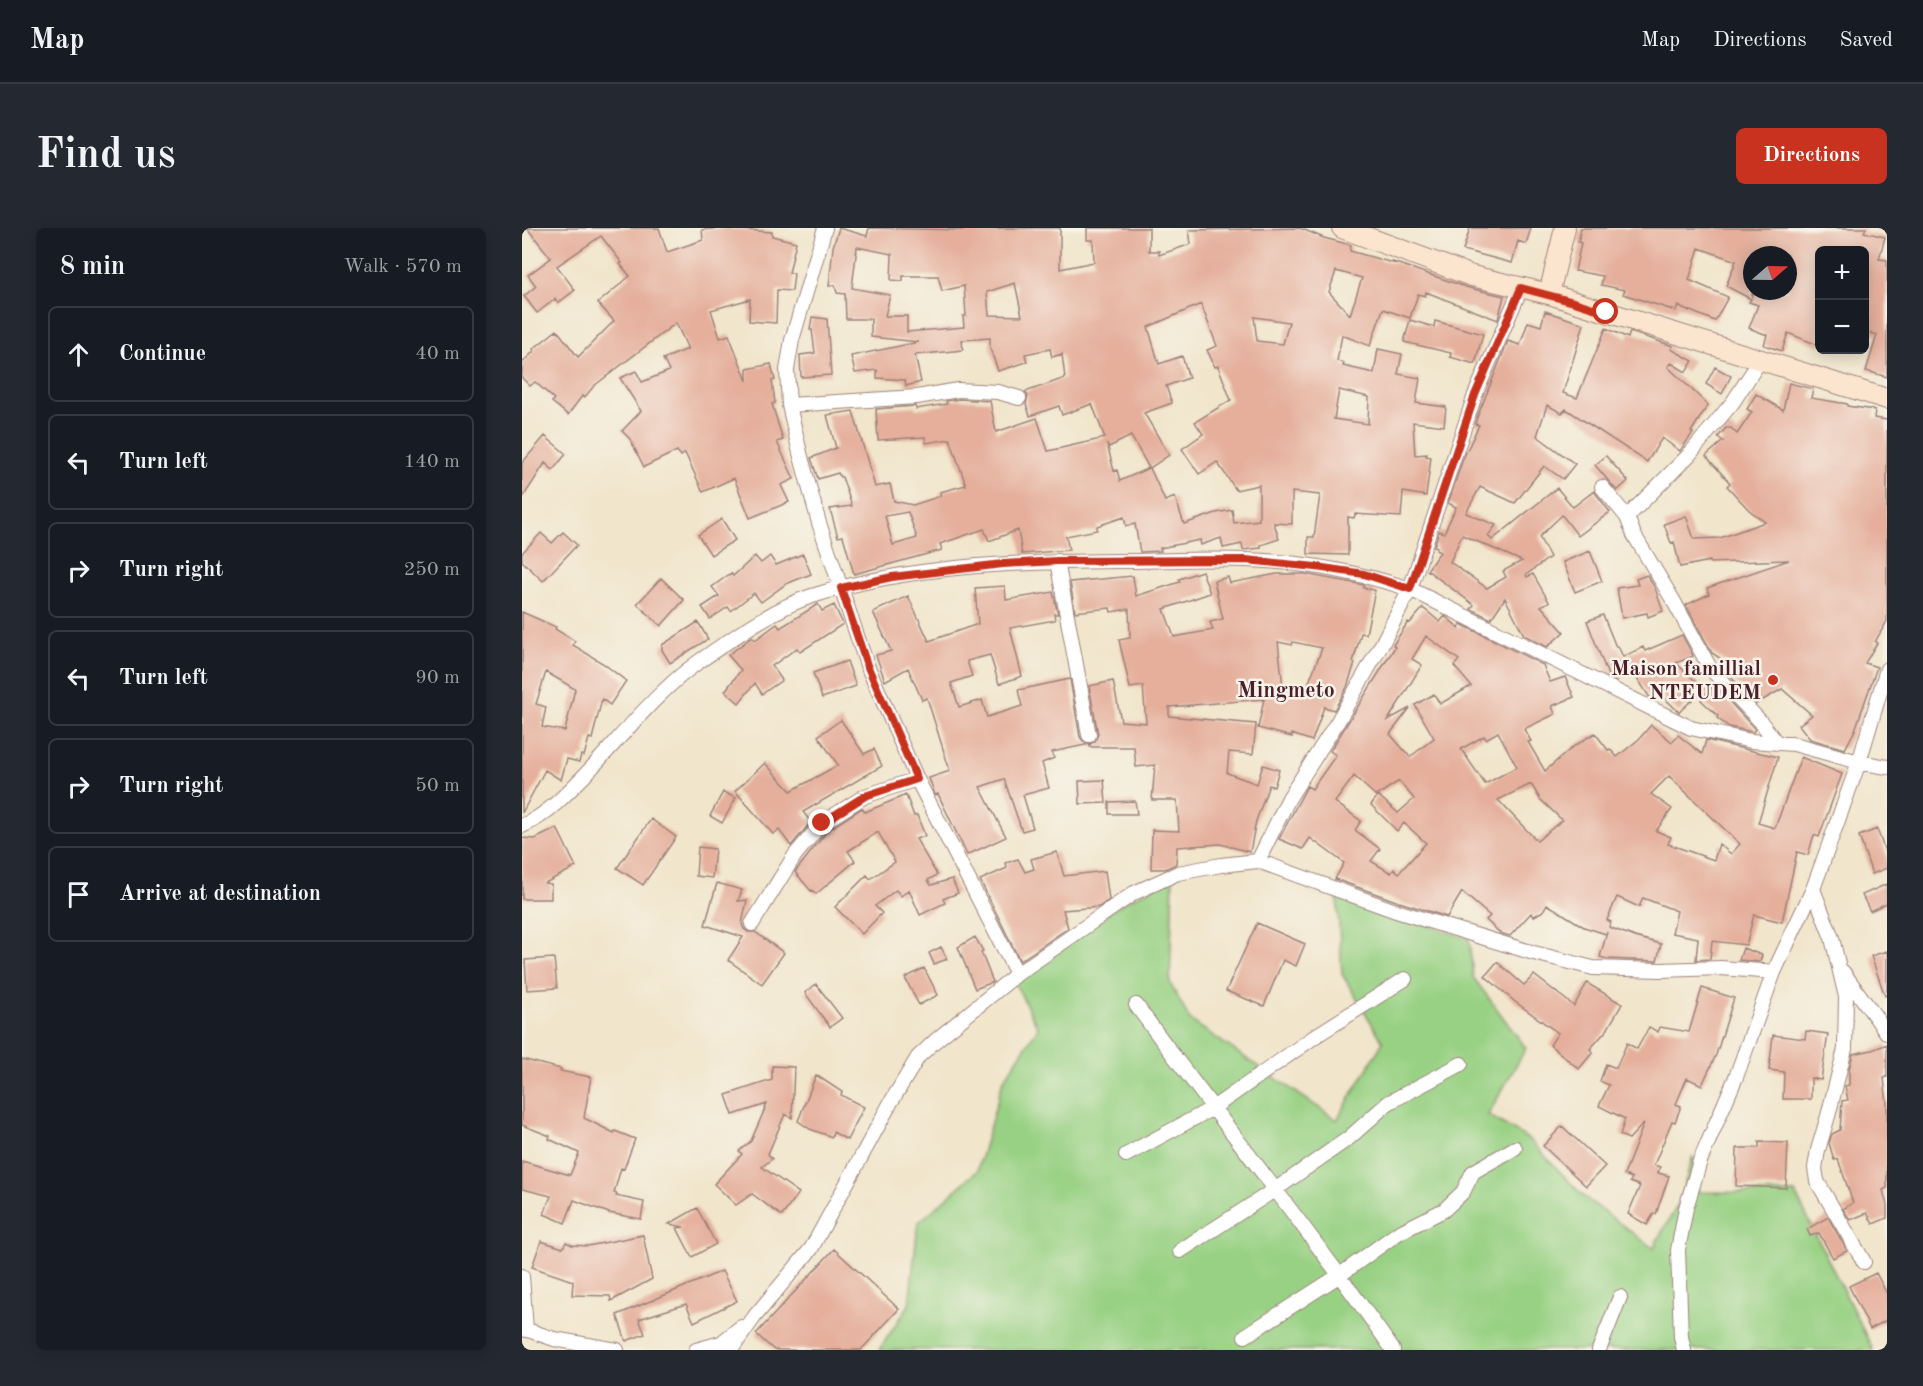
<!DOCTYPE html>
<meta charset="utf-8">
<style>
:root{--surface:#171b24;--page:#242831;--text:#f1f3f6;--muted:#9ea1a6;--line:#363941;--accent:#c8321e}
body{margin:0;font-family:"Old Standard TT",serif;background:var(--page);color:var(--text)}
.controls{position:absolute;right:18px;top:18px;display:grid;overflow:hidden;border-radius:9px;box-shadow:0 3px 15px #0003}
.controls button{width:54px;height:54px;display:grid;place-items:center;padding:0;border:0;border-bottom:2px solid var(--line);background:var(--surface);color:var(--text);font:30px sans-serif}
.compass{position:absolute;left:1221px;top:18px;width:54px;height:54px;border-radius:50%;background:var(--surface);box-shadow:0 3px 15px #0003;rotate:70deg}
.stop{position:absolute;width:18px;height:18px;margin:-14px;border:4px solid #c8321e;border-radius:50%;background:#fff}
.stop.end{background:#c8321e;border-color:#fff;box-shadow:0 2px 6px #0008}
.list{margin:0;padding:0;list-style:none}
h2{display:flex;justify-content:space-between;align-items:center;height:78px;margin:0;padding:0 24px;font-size:26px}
h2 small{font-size:20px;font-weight:400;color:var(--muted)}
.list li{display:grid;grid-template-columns:39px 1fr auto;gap:18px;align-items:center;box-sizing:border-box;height:96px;margin:0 12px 12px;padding:0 12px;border:2px solid var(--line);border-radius:9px}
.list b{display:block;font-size:22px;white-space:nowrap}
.list em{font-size:20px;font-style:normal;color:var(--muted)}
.icon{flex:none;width:33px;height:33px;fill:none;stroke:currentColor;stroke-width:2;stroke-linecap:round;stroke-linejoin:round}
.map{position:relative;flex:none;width:1365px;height:1122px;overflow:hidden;border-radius:9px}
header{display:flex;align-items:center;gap:36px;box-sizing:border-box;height:84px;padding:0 30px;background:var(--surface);border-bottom:2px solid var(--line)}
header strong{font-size:28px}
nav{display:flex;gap:33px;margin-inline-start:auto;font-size:21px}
.intro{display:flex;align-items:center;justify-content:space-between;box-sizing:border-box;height:144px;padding:0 36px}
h1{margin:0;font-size:42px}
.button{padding:15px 27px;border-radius:9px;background:var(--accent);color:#fff;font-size:21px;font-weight:700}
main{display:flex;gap:36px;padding:0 36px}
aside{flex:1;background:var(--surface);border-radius:9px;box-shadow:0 3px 15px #0003}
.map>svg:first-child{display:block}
.green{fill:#99d184;stroke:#727858;stroke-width:1.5}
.building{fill:#e5af9b;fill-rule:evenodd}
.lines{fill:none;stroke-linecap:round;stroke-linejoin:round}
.street-casing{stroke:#9e827b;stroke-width:16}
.secondary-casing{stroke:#9e827b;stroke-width:22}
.street{stroke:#fff;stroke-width:14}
.secondary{stroke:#fbe5cf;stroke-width:20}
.route{stroke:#c8321e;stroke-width:8}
.poi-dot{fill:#c8321e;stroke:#f7f3e8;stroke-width:2}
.labels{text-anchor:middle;stroke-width:5;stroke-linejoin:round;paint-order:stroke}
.poi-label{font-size:21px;font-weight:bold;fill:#4a1f2b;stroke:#f7f3e8;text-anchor:end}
.neighbourhood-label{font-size:22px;font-weight:bold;fill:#4a1f2b;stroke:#f7f3e8}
</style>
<header>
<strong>Map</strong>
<nav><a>Map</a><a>Directions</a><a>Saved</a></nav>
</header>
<div class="intro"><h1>Find us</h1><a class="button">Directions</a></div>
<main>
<aside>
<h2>8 min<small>Walk · 570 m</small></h2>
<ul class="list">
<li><svg class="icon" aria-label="ahead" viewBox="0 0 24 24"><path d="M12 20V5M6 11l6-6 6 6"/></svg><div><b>Continue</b></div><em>40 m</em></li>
<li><svg class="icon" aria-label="left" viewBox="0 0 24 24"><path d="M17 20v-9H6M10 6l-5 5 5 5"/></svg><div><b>Turn left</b></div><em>140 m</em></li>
<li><svg class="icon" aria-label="right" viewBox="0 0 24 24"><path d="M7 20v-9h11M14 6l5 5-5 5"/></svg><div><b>Turn right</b></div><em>250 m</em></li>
<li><svg class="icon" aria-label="left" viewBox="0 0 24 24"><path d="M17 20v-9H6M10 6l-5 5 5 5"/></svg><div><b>Turn left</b></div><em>90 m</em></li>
<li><svg class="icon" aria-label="right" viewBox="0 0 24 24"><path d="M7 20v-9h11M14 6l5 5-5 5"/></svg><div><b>Turn right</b></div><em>50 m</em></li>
<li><svg class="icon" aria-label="arrive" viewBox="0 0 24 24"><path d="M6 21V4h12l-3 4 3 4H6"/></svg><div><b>Arrive at destination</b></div></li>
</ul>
</aside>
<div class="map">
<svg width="1365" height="1122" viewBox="0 0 1365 1122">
<rect width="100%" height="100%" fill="#f7f3e8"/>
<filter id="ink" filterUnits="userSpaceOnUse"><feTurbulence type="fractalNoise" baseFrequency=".0167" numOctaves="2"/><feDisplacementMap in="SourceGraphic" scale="12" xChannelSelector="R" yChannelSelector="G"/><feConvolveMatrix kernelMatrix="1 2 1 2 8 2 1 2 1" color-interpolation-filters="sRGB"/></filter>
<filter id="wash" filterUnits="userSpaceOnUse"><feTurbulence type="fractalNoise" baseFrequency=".008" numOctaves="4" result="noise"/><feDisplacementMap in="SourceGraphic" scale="24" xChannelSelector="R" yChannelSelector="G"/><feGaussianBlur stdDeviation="1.35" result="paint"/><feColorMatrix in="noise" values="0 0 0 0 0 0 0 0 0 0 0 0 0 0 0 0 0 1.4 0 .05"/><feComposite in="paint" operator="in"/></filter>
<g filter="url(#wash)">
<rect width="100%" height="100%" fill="#f1e5cb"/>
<path class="green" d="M651 650 648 755 668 792 815 892 861 814 820 746 815 667 947 711 951 749 1004 820 966 887 1008 912 1061 968 1131 1020 1157 975 1171 928 1176 964 1273 965 1351 1122H357L387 1077 396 995 455 943 481 853 516 800 491 751 606 672Z"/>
<g id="blocks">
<path class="building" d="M5 0H137L145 24 181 12 180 2 200 0 250 4V8L274 14 267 45H272L270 63 255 62 254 95 227 93 228 71 189 82 198 110 207 107 225 153V141L249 136 253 152 250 153 253 175 250 176 261 212 255 214 272 251 259 257 267 274 228 290 212 250 181 264 163 225 159 228 155 223 122 239 108 211 100 203 119 183 98 150 114 143 120 154 147 143 141 131 166 121 154 95 72 158 62 170 60 168 46 187 30 174 32 171 13 154 8 158 0 150V135L12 123 11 121 35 102 56 129 92 93 76 75 108 48 98 36 100 35 79 8 35 38 53 62 36 75 33 71 15 85 2 68 14 58 6 47 29 30Z
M317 0 345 8 347 0 442 2V0H538V41L572 34 571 12H565V0H627V23H637V27L669 16 667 2 778 0 802 10 829 17 828 23 871 35V34L947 60 982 68 976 92 904 64 903 68 896 66 888 90 861 81 848 118 820 107 815 133 822 135 821 138 852 145 856 121 880 126 876 146 898 150 894 175 924 179 922 198 891 194 893 227 905 226 904 228 909 229 904 268 881 264 879 289 833 286 832 290 826 289V327L786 326V309H792L798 267 770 264V296L752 295 757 311 739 317V320L721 322 720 316 701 320 699 310 679 317 678 312 638 320 639 323 618 324 613 296 604 298 602 289 575 298V302L544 308 547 322 500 326 496 302 467 313 462 301 418 316 420 322 332 346 321 308 316 309 308 281 330 278 320 249H318L316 245 296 251 289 230 314 220 305 187 331 183 353 259 368 256 372 273 391 277 419 268 418 264 444 257 428 211 404 215 403 209 356 212 354 181 393 178 394 181 425 176 424 173 437 171 468 173 474 204 515 190 526 223 583 210 570 176 540 187 537 178 508 188 504 176 506 168 503 164 543 150 540 126 530 129 528 121 503 126 505 134 476 143 468 120V110L440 112 441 122 393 127 399 154 384 158 383 152 355 150V142L333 145 329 128 397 114 349 109V91H324L323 66 315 65 313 57 307 58 311 19ZM335 19 370 26 369 52 381 53V48H416L420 63 442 58 444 88H441L442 99 385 104V88H363L368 67 330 60ZM814 43 840 50 828 87 807 64ZM493 55 500 88 467 87 465 64ZM679 76 695 118 685 122 693 139 696 138 709 172 673 194 681 206 660 221 677 246 695 234 714 262 737 257V292L712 295 710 282 694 285 662 296 653 269 643 273 628 240 647 227 622 185 650 175 644 158 667 150 660 128 637 136 626 99ZM732 89 767 94 761 116 735 113ZM817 162 847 169 846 196 812 191ZM609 208 627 240 598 253 595 242 592 243 585 216 587 219ZM386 284 395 310 371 317 363 288Z
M948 0H1009L1004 16 996 13 990 35 941 22Z
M1059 0H1344L1342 4 1363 9 1357 31 1365 32V149L1344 143 1355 107 1342 103V22H1298V118L1266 105 1260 123 1242 117 1245 107 1227 100 1236 77 1227 74 1229 71 1204 58 1214 33 1177 20 1167 52 1206 69 1193 93 1156 78 1154 83 1101 66 1103 62 1079 57 1081 48 1053 43 1059 15 1056 14ZM1230 27H1266V63H1233L1230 68Z
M1023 83 1062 96 1041 165 1055 170 1084 100 1106 110 1108 104 1151 118 1149 121 1171 133 1164 144 1149 135 1146 139 1186 177 1169 204 1171 205 1158 223 1140 210 1125 234 1044 181 1040 185 1025 177 1015 208 1053 236 1041 251 1022 238 993 275 958 259 944 285 974 297 966 308 970 312 1035 260 1051 279 1072 263 1088 284 1056 308 1040 287 1017 309 1028 329 1004 347 1005 349 1011 346 1027 374 1019 378 1042 404 1025 419 1002 407 983 370 969 391 949 381 952 377 905 342 918 324 914 322 915 319 912 318 917 303 922 305 934 279 926 275 941 231 957 197 953 196 956 187 986 113 998 117 1006 94 1019 98ZM940 307 968 319 1000 333 981 343 984 349 965 360 928 334Z
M290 89 305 91 309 147 279 149 278 127 293 125 290 102H288Z
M888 92 912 99 913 93 961 106 953 136 928 129 929 125 882 114Z
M1193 139 1209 148 1200 166 1184 156Z
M1267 155 1291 161 1289 170 1325 176V178L1353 182 1352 190 1365 192V393L1353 414 1355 415 1343 435 1355 439 1333 502 1323 521 1288 511 1277 497 1290 487 1260 461 1234 476 1210 450 1213 440 1190 425 1164 377 1187 366 1185 360 1267 332 1188 335V333L1158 339 1152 314 1149 315 1142 296 1164 288 1172 311 1198 310 1243 294 1227 282 1205 258 1208 255 1184 228 1201 213 1196 209 1204 200H1209L1215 206 1230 184 1225 181 1234 166 1261 182Z
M23 208 44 226 31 242 23 235 0 271V235Z
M1084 228 1106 253 1095 263 1073 237Z
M200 291 213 312 189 327 176 307Z
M41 304 55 317 21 353 0 333V325L19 305 30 315Z
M1068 323 1080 353 1053 364 1041 334Z
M281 326 289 346 264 356 239 374 232 365 209 383 206 379 188 391 180 379 197 368 190 359 209 345 211 348 233 328 239 335 248 328 254 337Z
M680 343 688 365 642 381 652 409 691 402 688 394 701 391 692 353 706 349 708 355 755 346H782L826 354 842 357 841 360 853 362 844 406 839 405 831 434 833 435 825 459 812 482 802 479 790 513 770 506V509L736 500 742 471 647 479V488L734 496 731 526 707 524 705 545 735 556 741 537 757 542 752 559 747 557 734 593 728 624 698 616 655 619 654 636 643 641H629L630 602 657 603 655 572H630L633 537 614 539 612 519H568V516L530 524 532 530 520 535 527 560 501 567 511 600 500 603 482 551 458 559 484 609 445 627 416 566 413 567 412 564 407 550 428 543 405 470 400 472 386 440 363 453 354 427 369 423 351 384 386 368 407 413 456 396 453 360 483 358 484 372 531 364 536 386H532L533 392 488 400 500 448 477 456 468 427 445 433 450 448 429 455 437 479 460 472 465 489 500 478 496 462 548 451 558 509 561 513 568 516 573 513 576 506 567 458 591 453 599 493 624 495 621 458 608 460 597 412 608 410 607 381 589 384 588 380 553 384 548 354 611 348 614 368 658 354 657 351ZM756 414 770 417 771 414 800 420 782 467 761 459Z
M1125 347 1133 360 1141 383 1126 389 1125 385 1100 390 1095 360 1116 357 1114 351Z
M139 350 162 372 139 398 115 376Z
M296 376 300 383 312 377 321 396 278 424 275 420 250 438 260 452 240 466 233 455 217 475 203 463 219 442 206 427 230 409 233 412 255 396 258 400Z
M901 380 918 394 923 388 937 400 939 396 1021 437 1028 454 1043 449 1052 469 1030 478 1033 486 1002 501 1009 513 1006 514 1023 543 1052 518 1073 505 1086 522 1088 521 1095 529 1117 511 1129 497 1150 514 1156 507 1180 526 1184 512 1256 529 1236 595 1253 600 1279 529 1320 546 1297 609 1292 607 1286 627 1275 624 1260 694 1232 687 1224 717 1190 713 1188 731 1174 732 1176 710 1150 705 1155 683 1121 670 1117 679 1095 669 1085 692 1089 694 1087 699 1113 709 1139 716 1135 733 1085 731 1078 729 1085 704 1084 706 1062 699 1025 676 1021 683 1011 689 1009 685 988 708 978 705 964 692 968 688 940 664 925 689 874 673 813 651 822 635 788 610 781 621 757 611 785 558 790 561 814 527 808 523 873 419 871 417 886 394 888 395ZM904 408 937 432 932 438 949 458 918 476 912 466 893 477 912 510 888 529 868 506 888 480 866 492 900 437 890 431ZM976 504 995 539 963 556 939 521 962 508 964 511ZM832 548 854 568 877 553 892 571 876 585 856 567 849 577 875 603 882 595 904 615 877 645 872 641 869 645 849 633 858 621 833 602 839 593 813 574ZM1147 548 1218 616 1209 626 1197 616 1192 632 1146 616 1149 609 1134 603 1150 581 1129 566ZM1009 556 1018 571 1040 592 1015 613 976 572Z
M0 384 34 399 33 401 53 413 51 417 82 436 104 453 88 477 80 471 70 511 67 510 62 528 59 527 57 534 45 531 39 552 23 542 0 585ZM24 444 53 461 43 503 20 499 24 479 14 476Z
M1081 387 1094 419 1096 418 1101 429 1121 419 1123 423 1160 407 1171 428 1154 435 1182 461 1157 484 1137 465 1128 470 1112 445 1093 453 1087 450 1065 393Z
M176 394 186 411 148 435 140 422V417Z
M325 433 334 458 300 470 291 445Z
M1192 457 1231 499 1233 501 1231 504 1207 499 1195 490 1196 488 1179 472Z
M319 492 342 526 352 521 360 538 281 584 289 594 269 618 257 602 251 606 213 563 243 535 269 563 316 537 296 508Z
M582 552 584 575 558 576 557 553Z
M201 564 214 570 200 595 188 588Z
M384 567 392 588 395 587 403 608 394 611 415 647 406 652 409 657 430 651 436 665 421 671 423 675 398 687 387 662 379 668 374 662 353 678 360 685 340 706 313 679 345 647 348 651 373 634 356 604 326 623 333 633 294 666 290 662 289 663 273 644 306 602 340 580 343 584Z
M613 573 615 586H587V574Z
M129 591 154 609 121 657 95 640Z
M35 600 54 639 23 655 29 656V671H0V610L13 611Z
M1355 601 1365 629V640L1350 646 1337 608Z
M176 619 193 621 190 650 174 648Z
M535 624 542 648 583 643 587 672 577 679 541 682 546 700 498 733 458 652 485 640 484 635 496 631 503 644 512 641 509 631Z
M195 655 220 662 216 673 225 672 220 696 222 701 226 704H233L262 725 240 756 206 732 221 709 183 697Z
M1365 656V675L1348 683 1340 667Z
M735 695 783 716 774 738 761 732 742 778 704 763Z
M453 709 461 723 459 724 471 754 453 761 436 719Z
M419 719 425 731 412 736 407 725Z
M1221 720 1240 727 1238 734 1217 732Z
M1365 723V767L1363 768 1349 728Z
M32 730 35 760 5 762 3 732Z
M975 734 1002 757 1012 747 1052 778 1065 755 1100 776 1085 802 1068 821 1071 824 1057 841 1028 817 1036 805 992 773 963 748Z
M402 740 416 767 397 777 383 750Z
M294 756 320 790 308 799 283 765Z
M1180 760 1212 770 1194 827 1180 857 1165 850 1154 876 1159 878 1153 894 1150 893 1132 937 1138 939 1136 945 1147 948 1134 986 1132 985 1125 997 1106 986 1118 958 1108 954 1110 950 1102 947 1122 895 1107 911 1098 907 1103 891 1077 878 1087 857 1078 853 1084 836 1094 840 1105 815 1115 821 1127 799 1136 804 1138 799 1167 804Z
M1284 803 1306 806 1299 852 1289 850V871H1261L1262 844 1247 842 1251 807 1283 811Z
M1365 816V849L1362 850 1365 876V960L1361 962 1365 977V990L1351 996 1345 985 1328 992 1321 981 1331 975 1316 931 1312 932 1307 915 1310 906 1318 902 1320 873 1326 872 1323 858 1327 857V841L1331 826 1350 822Z
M0 831 39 841 38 843 69 849 62 890 92 905 93 903 113 911 102 941 99 940 92 965 95 966 94 968 122 974 119 991 87 985 52 972 43 995 22 986 29 968 0 961V933L48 947 57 925 27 911 28 908 0 897Z
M250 838 272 839 270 890 263 886 246 926 250 931 240 939 277 965 260 988 230 966 214 977 192 956 220 926 217 923 229 913 245 876 211 887 204 867 250 852Z
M294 847 320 864 319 867 342 879 325 912 311 904 310 909 288 901 276 893Z
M1040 898 1083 938 1064 958 1021 918Z
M1237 914 1266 915 1264 960 1214 958 1215 920H1237Z
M175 980 194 1016 170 1029 155 1000 162 999 147 996Z
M1306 989 1325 1023 1311 1030 1297 1005 1288 1008 1285 1001Z
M121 1007 130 1051 89 1073 88 1068 50 1067 51 1053 10 1039 19 1013 41 1020 44 1014 50 1017 66 1018Z
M312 1021 377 1081 339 1122H252L234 1106Z
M200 1043 215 1073 172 1094 164 1076 117 1091 123 1106 104 1113 95 1087Z
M1354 1045 1365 1066V1092L1348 1101 1327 1058Z"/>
</g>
</g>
<g filter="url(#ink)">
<use href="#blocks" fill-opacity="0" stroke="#9e827b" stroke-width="1.5"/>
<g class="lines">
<g class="street-casing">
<path id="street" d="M303 0 270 112 265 142 267 177 278 225 297 295 345 437 395 551 495 746
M267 177 395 169 436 162 476 164 497 170
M1080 259 1105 289 1112 307 1151 372 1188 440 1238 493 1254 514
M1105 289 1167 227 1211 174 1239 131
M535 333 567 507
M0 598C24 588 42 568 61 549 96 513 134 464 175 435 208 412 252 380 290 368 388 337 494 334 596 333 639 333 682 330 724 332 781 334 835 344 888 361L1169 500 1229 513 1272 516 1337 534 1365 539
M736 633 767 570 816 493 860 416 888 361 953 167 999 60
M1291 661 1310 710 1324 769 1323 821 1306 888 1296 922 1293 940 1295 953 1342 1034
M230 696 273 627 300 595 343 568 395 551
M1321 744 1365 805
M614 777C699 893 789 1004 871 1122
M604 927 691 880 795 807 883 751
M658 1023 754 961 827 910 866 875 939 836
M0 1048 4 1102
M0 1100 32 1111 95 1122
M723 1108 818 1047 876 1005 922 982 941 964 951 944 993 920
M174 1122 199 1115 219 1099
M209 1122 233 1088 289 1021 369 874 396 829 413 813 495 746 612 665 656 645 699 637 736 633 871 682 1012 725 1071 740 1139 742 1199 740 1252 744
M1077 1122 1098 1069
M1162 1122 1159 1109 1156 1022 1164 980 1178 933 1214 849 1252 744 1291 661 1337 534 1365 441"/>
</g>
<g class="secondary-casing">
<path id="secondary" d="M820 0 950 48 1027 66
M1043 0 1027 66 1365 171"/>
</g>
<use href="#street" class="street"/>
<use href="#secondary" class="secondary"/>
</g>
</g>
<g class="lines" filter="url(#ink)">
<path class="route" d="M300 595 343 568 395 551 345 437 319 360 370 349 481 336 535 333 724 332 794 339 842 346 888 361 953 167 999 60 1052 74 1084 84"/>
</g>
<circle class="poi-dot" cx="1251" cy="452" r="6"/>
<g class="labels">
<g class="poi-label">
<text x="1239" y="447">Maison famillial<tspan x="1239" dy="24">NTEUDEM</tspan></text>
</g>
<g class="neighbourhood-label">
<text x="764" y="469">Mingmeto</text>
</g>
</g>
</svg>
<div class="controls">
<button>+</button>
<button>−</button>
</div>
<svg class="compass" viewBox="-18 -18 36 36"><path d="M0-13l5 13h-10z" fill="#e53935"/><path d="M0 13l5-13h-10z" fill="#9ea1a6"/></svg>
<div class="stop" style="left:1084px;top:84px"></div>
<div class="stop end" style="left:300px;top:595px"></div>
</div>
</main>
